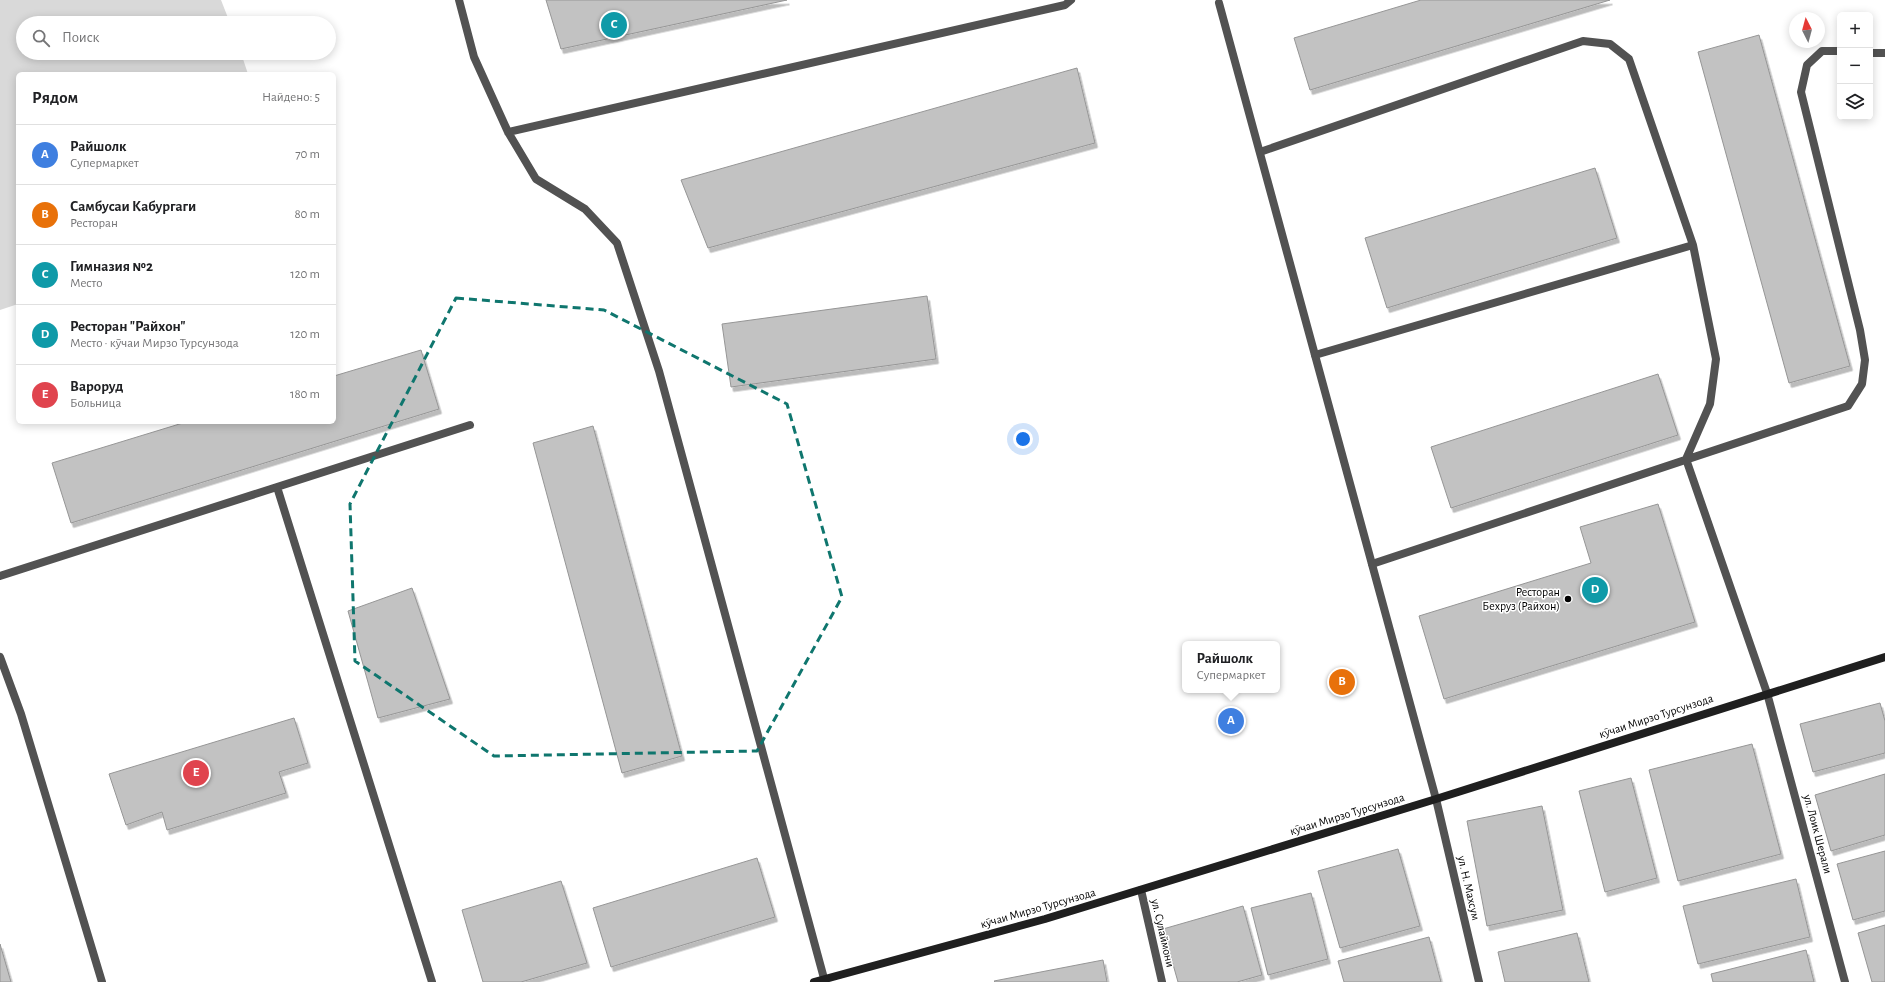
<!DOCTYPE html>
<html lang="ru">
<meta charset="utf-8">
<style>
:root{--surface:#fff;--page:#f6f6f6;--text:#202124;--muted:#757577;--line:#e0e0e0;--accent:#000}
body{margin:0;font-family:"Alegreya Sans",sans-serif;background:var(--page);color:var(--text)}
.controls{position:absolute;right:12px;top:12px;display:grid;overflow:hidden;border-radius:6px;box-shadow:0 2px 10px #0003}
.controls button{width:36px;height:36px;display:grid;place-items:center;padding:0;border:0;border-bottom:1px solid var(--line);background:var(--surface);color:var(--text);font:20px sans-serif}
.compass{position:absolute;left:1789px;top:12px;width:36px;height:36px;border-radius:50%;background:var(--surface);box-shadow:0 2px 10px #0003;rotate:354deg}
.you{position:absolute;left:1023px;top:439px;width:14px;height:14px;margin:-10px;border:3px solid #fff;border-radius:50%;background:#1a73e8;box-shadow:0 0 0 6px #1a73e833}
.badge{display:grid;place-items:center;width:26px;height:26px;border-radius:50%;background:var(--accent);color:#fff;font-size:13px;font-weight:700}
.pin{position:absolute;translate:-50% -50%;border:2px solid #fff;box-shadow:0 1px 4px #0006}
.popup{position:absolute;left:1182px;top:641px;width:98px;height:52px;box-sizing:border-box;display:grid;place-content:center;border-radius:6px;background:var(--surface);filter:drop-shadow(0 1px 3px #0005);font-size:13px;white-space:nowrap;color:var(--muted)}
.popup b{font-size:15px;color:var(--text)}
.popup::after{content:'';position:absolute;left:50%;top:100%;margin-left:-8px;border:8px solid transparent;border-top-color:var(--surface)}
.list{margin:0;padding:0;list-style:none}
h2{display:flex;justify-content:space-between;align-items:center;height:52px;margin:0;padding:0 16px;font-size:17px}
h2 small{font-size:13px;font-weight:400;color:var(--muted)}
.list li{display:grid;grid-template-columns:26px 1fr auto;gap:12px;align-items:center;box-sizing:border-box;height:60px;padding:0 16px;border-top:1px solid var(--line)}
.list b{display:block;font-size:15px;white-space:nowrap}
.list p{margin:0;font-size:13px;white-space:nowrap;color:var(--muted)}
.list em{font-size:13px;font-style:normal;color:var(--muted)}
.icon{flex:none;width:22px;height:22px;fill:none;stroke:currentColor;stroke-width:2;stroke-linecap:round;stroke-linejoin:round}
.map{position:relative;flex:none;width:1885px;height:982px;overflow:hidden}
.search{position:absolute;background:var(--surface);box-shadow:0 2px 10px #0003;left:16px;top:16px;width:320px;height:44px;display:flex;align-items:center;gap:10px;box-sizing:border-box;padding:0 14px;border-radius:22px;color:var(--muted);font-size:15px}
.panel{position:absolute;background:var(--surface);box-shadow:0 2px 10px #0003;left:16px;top:72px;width:320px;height:352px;border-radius:6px}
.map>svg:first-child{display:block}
.green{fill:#d9d9d9}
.building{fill:#c2c2c2;stroke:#969696;filter:url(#shadow)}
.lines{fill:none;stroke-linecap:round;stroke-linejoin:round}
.service{stroke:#525252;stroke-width:8}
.pedestrian{stroke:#525252;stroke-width:8}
.minor{stroke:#525252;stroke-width:8}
.secondary{stroke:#1f1f1f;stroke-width:8}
.marked{fill:none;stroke:#0f766e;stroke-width:3;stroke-dasharray:8 5;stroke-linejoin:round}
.poi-dot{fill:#000;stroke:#fff;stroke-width:1.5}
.labels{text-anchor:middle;stroke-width:3;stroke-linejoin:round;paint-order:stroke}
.poi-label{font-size:12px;fill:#000;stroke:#fff;text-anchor:end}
.street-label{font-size:12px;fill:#000;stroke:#fff}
</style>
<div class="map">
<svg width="1885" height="982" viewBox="0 0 1885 982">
<defs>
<filter id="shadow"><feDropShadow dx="2.5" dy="4.5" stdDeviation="0" flood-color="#0004"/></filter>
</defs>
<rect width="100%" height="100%" fill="#fff"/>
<path class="green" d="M0 0H221L230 23H23V53H241L248 74H18V304L0 310Z"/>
<path class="building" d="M546 0H787L561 49Z
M1421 0H1610L1310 90 1294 38Z
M1759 35 1850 366 1789 383 1698 52Z
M1077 68 1095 143 708 248 681 180Z
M1595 168 1617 238 1387 308 1365 238Z
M927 296 936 359 731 387 722 324Z
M421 350 439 409 71 523 52 463 186 422H334V376Z
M1658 374 1678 435 1451 508 1431 447Z
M593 426 682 756 622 773 533 443Z
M1658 504 1695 622 1444 699 1419 616 1591 563 1580 527Z
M412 588 450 699 378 718 348 611Z
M1880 703 1885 721V753L1813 772 1800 724Z
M294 718 308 763 279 772 286 793 167 830 162 812 126 825 109 774Z
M1752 744 1781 854 1678 881 1649 770Z
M1885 774V835L1831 851 1815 795Z
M1631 778 1657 878 1605 892 1579 791Z
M1542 806 1563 910 1487 926 1467 821Z
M1398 849 1420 926 1340 948 1318 871Z
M1885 851V911L1853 920 1837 864Z
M757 858 775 917 611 967 593 908Z
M1796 879 1810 937 1698 964 1683 906Z
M561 881 587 963 521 982H483L462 910Z
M1311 893 1328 959 1268 975 1251 908Z
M1243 906 1262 975 1237 982H1178L1163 929Z
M1885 925V982H1872L1858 933Z
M1577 933 1589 982H1505L1498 952Z
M1429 937 1441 982H1344L1338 961Z
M0 944 11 982H0Z
M1806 950 1814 982H1713L1711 974Z
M1103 960 1107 982H995L994 981Z"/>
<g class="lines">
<path class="service" d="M1870 53H1885
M1260 152 1583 41 1610 44 1629 59 1693 245 1716 359 1710 404 1686 459 1767 693
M1315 355 1693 245
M277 487 432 982
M1372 564 1848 406 1862 384 1865 360 1860 330 1801 92 1807 65 1822 51H1840
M0 576 470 425"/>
<path class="pedestrian" d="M0 657 21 714 102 982"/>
<path class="minor" d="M459 0 474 57 508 132 536 179 585 209 617 243 659 371 825 982
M1219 3 1436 799 1479 982
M508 132 1065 5 1071 0
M1767 693 1845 982
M1141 890 1162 982"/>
<path class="secondary" d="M814 982 1045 919 1436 799 1885 657"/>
</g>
<path class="marked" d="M456 298 604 310 787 404 842 597 757 751 494 756 355 661 350 504Z"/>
<circle class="poi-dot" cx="1568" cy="599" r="4"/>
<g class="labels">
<g class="poi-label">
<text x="1560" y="596">Ресторан<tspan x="1560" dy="14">Бехруз (Райхон)</tspan></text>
</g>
<g class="street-label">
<text transform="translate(1656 716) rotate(-18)" y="4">кӯчаи Мирзо Турсунзода</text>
<text transform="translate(1347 814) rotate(-17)" y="4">кӯчаи Мирзо Турсунзода</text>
<text transform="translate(1818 834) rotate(75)" y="4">ул. Лоик Шерали</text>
<text transform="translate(1469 888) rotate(77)" y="4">ул. Н. Махсум</text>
<text transform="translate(1038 908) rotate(-16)" y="4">кӯчаи Мирзо Турсунзода</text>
<text transform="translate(1163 933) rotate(77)" y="4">ул. Сулаймони</text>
</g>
</g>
</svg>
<div class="controls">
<button>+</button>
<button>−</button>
<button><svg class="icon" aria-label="layers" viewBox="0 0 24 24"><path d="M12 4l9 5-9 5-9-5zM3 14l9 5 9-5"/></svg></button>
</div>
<svg class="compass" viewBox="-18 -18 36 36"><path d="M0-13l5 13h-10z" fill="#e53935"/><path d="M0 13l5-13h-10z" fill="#757577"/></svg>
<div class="you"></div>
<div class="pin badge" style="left:1231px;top:721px;background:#3f7fe0">A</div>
<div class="popup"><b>Райшолк</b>Супермаркет</div>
<div class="pin badge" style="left:1342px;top:682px;background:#e8710a">B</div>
<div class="pin badge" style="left:614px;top:25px;background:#0f9aa8">C</div>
<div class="pin badge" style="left:1595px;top:590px;background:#0f9aa8">D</div>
<div class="pin badge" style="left:196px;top:773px;background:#e0444e">E</div>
<div class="search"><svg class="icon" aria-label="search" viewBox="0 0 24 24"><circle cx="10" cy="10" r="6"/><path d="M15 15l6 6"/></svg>Поиск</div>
<section class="panel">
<h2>Рядом<small>Найдено: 5</small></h2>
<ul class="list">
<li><span class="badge" style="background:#3f7fe0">A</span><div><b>Райшолк</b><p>Супермаркет</p></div><em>70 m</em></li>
<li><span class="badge" style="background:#e8710a">B</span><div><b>Самбусаи Кабургаги</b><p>Ресторан</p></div><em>80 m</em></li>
<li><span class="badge" style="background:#0f9aa8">C</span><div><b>Гимназия №2</b><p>Место</p></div><em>120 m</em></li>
<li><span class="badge" style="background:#0f9aa8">D</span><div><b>Ресторан &quot;Райхон&quot;</b><p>Место · кӯчаи Мирзо Турсунзода</p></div><em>120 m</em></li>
<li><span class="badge" style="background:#e0444e">E</span><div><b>Вароруд</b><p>Больница</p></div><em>180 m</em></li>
</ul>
</section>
</div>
